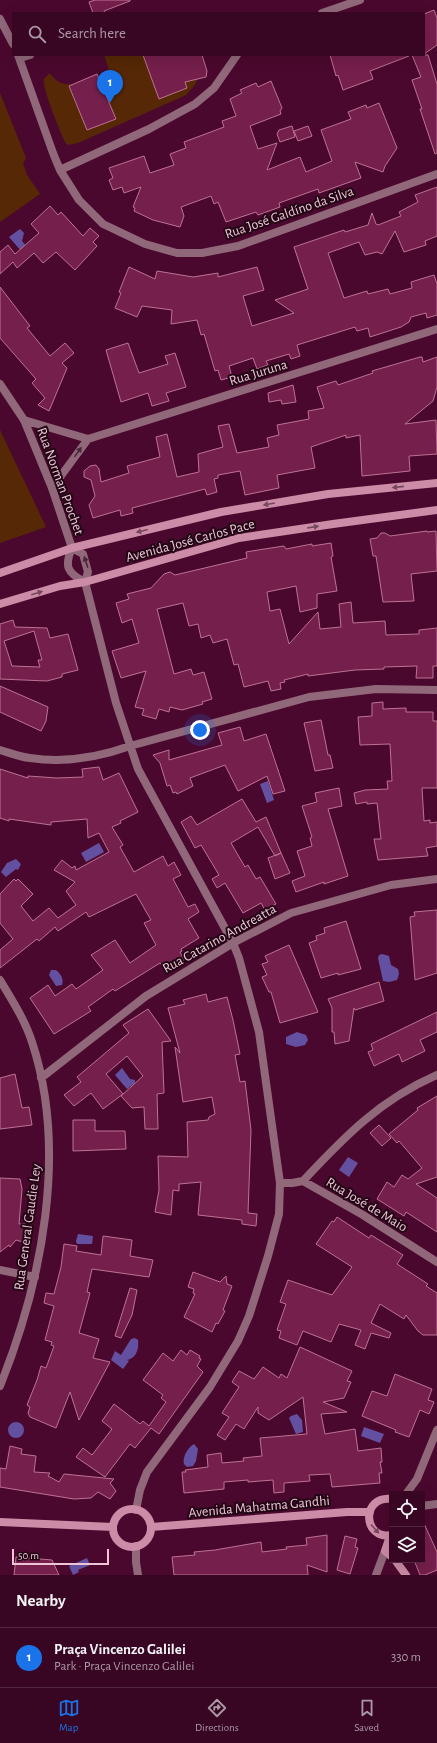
<!DOCTYPE html>
<meta charset="utf-8">
<style>
:root{--surface:#380622;--page:#43142f;--text:#f1f3f6;--muted:#ab99a5;--line:#522740;--accent:#1a73e8}
body{margin:0;font-family:"Alegreya Sans",sans-serif;background:var(--page);color:var(--text)}
.controls{position:absolute;right:12px;bottom:12px;display:grid;overflow:hidden;border-radius:0px;box-shadow:0 4px 16px #0002}
.controls button{width:36px;height:36px;display:grid;place-items:center;padding:0;border:0;border-bottom:1px solid var(--line);background:var(--surface);color:var(--text);font:20px sans-serif}
.scale{position:absolute;left:12px;bottom:10px;width:97px;box-sizing:border-box;padding-left:4px;border:2px solid #efc5d6;border-top:0;font-size:11px;line-height:14px;white-space:nowrap;color:#efc5d6;-webkit-text-stroke:3px #210614;paint-order:stroke}
.you{position:absolute;left:200px;top:730px;width:14px;height:14px;margin:-10px;border:3px solid #fff;border-radius:50%;background:#1a73e8;box-shadow:0 0 0 6px #1a73e833}
.badge{display:grid;place-items:center;width:26px;height:26px;border-radius:50%;background:var(--accent);color:#fff;font-size:13px;font-weight:700}
.pin{position:absolute;translate:-50% -33px;filter:drop-shadow(0 1px 2px #0008)}
.pin::after{content:'';position:absolute;top:21px;width:14px;height:12px;background:inherit;clip-path:polygon(0 0,100% 0,50% 100%)}
.list{margin:0;padding:0;list-style:none}
h2{display:flex;justify-content:space-between;align-items:center;height:52px;margin:0;padding:0 16px;font-size:17px}
h2 small{font-size:13px;font-weight:400;color:var(--muted)}
.list li{display:grid;grid-template-columns:26px 1fr auto;gap:12px;align-items:center;box-sizing:border-box;height:60px;padding:0 16px;border-top:1px solid var(--line)}
.list b{display:block;font-size:15px;white-space:nowrap}
.list p{margin:0;font-size:13px;white-space:nowrap;color:var(--muted)}
.list em{font-size:13px;font-style:normal;color:var(--muted)}
.icon{flex:none;width:22px;height:22px;fill:none;stroke:currentColor;stroke-width:2;stroke-linecap:round;stroke-linejoin:round}
.map{position:relative;flex:none;width:437px;height:1575px;overflow:hidden}
.search{position:absolute;background:var(--surface);box-shadow:0 4px 16px #0002;left:12px;right:12px;top:12px;height:44px;display:flex;align-items:center;gap:10px;box-sizing:border-box;padding:0 14px;border-radius:0px;color:var(--muted);font-size:15px}
.sheet{height:112px;background:var(--surface)}
nav{display:flex;justify-content:space-around;align-items:center;box-sizing:border-box;height:56px;border-top:1px solid var(--line);background:var(--surface);font-size:11px;color:var(--muted)}
nav a{display:grid;justify-items:center;gap:2px}
nav .on{color:var(--accent)}
.map>svg:first-child{display:block}
.green{fill:#562806}
.water{fill:#6450a1}
.building{fill:#751f4c;stroke:#bd7293;fill-rule:evenodd}
.lines{fill:none;stroke-linecap:round;stroke-linejoin:round}
.street{stroke:#906879;stroke-width:8}
.secondary{stroke:#cc8ba6;stroke-width:8}
.oneway{fill:#482837}
.oneway2{fill:#76485d}
.labels{text-anchor:middle;stroke-width:4;stroke-linejoin:round;paint-order:stroke}
.street-label{font-size:14px;fill:#efc5d6;stroke:#210614}
</style>
<div class="map">
<svg width="437" height="1575" viewBox="0 0 437 1575">
<rect width="100%" height="100%" fill="#4b082e"/>
<path class="green" d="M104 55H196L201 71 195 85 186 95 78 143 68 145 65 142C60 131 42 88 44 79L50 73C61 91 77 83 92 78L95 83C113 76 110 72 104 55Z
M0 93 26 158 23 163 27 175 40 194 0 222Z
M0 430 46 527 0 543Z"/>
<path class="water" d="M20 229 24 233 22 241 27 247 22 252 9 237Z
M268 781 274 800 267 803 260 784Z
M99 843 104 852 86 862 81 853Z
M16 859 21 864 18 870 16 869 6 877 1 872 7 863Z
M382 954 389 956 391 965 398 969 399 974 397 980 389 982 383 981 378 958 379 955Z
M51 970H56C61 974 64 979 62 985L56 986 49 975Z
M297 1032 306 1035 308 1040 305 1045 296 1047 286 1044V1037Z
M122 1068 130 1079 135 1080V1083L127 1089 115 1075Z
M348 1157 358 1163 349 1177 339 1170Z
M78 1234 93 1236 92 1244H77L76 1241Z
M135 1338 138 1340C139 1348 137 1358 127 1360L129 1361 123 1369 111 1360 115 1351 121 1355 131 1339Z
M297 1414 302 1420 303 1432 296 1434 289 1418 291 1416Z
M8 1430a8 8 0 1 1 16 0a8 8 0 1 1-16 0Z
M364 1427 384 1434 380 1443 361 1436Z
M194 1444 198 1449 196 1461 193 1466 187 1467 184 1464C182 1458 188 1447 194 1444Z
M87 1558 90 1565 78 1570 79 1572 73 1575 69 1566Z"/>
<path class="building" d="M95 0H130V1L104 11 105 13H93L89 2Z
M434 10 437 18V45L424 54V14Z
M143 55H202L207 71 206 77 185 82 187 88 159 99Z
M330 55H409V56L370 71 373 79 343 90 338 75 336 76Z
M412 55H428L437 84V153L435 154 420 109H422L412 80 421 77Z
M97 74 116 119 87 130 69 86Z
M271 81 282 108 280 111 281 114 250 126 258 149 277 143 267 170 300 157 306 172 332 161 321 130 351 119 348 112 366 105 367 108 379 103 397 148 385 166 383 172 355 162 361 178 319 193 318 189 279 203 280 207 258 215 256 212 226 222 218 202 214 204 211 196 181 207 184 216 180 227 153 220 134 211 135 208 133 207 141 187 124 193 122 187 113 190 109 180 113 178 109 168 144 156 150 173 174 165 170 154 186 148 184 142 224 127 222 121 236 116 230 99 242 93 240 90 256 83 258 87Z
M292 126 295 137 280 142 277 134 279 130Z
M308 126 312 136 298 141 294 131Z
M437 187V236L425 241 426 245 404 252 395 231 382 254 377 252 365 255 359 242 328 253 344 298 367 291 368 294 388 289 390 294 412 288 411 282 434 275 437 284V315L427 318 426 313 411 317 409 322 401 327 370 337 368 328 357 331 355 327 297 345 300 356 291 359 289 354 266 361 268 365 257 369 253 358 229 366 232 377 221 380 218 370 215 371 204 334 201 335 197 320 171 324 172 310 142 306 137 317 115 308 121 293 119 292 129 267 155 279 157 271 193 277 218 273V277L257 267 264 290 243 296 252 326 294 313 275 300 308 289 294 247 344 230 345 232 368 225 372 213 376 224 378 225 401 216 399 212 418 202 415 195Z
M50 206 58 215 61 212 83 236 90 228 99 236 93 242 97 246 75 270 56 252 43 263 34 253 17 268 13 262 0 274V252L8 245 15 254 39 233 31 224Z
M0 287 30 326 27 328 50 356 65 343 74 353 62 363 67 368 49 411 38 405 45 398 32 383 36 379 0 338Z
M128 343 139 373 168 364 165 356 175 353 186 387 166 393 169 401 152 406 148 393 121 402 106 350Z
M420 357H422L423 362 437 357V387L433 401 405 424 436 420 437 454 409 456 410 471 362 476 360 435 346 438V435L311 447 315 468 277 475 279 488 245 495 240 471 218 475V478L214 479 217 492 207 495 205 489 132 508 133 513 121 516 120 510 93 518 89 505 95 496 91 480 84 477V471L90 466 96 465 99 469 101 482 129 473 127 466 160 457 156 437 167 434 177 477 199 472 198 454 223 447 218 426 229 424 237 453 269 447 267 438 279 435 277 425 309 419 308 411 324 408 317 387 336 381 338 385 373 373 372 371Z
M293 385 296 402 282 404 281 400 269 402 268 393Z
M427 531V532L436 531 437 571 411 574 414 601 383 602 376 556H373L370 539 377 538 381 533H385L390 536Z
M331 543 333 556 331 557 337 591 317 594V608L300 612 296 586 267 592 270 611 280 609 289 644 318 612 320 629 341 627 339 604 351 602 353 623 385 621 386 635 419 634V630L437 628V666H433V678H416L417 666 384 667V669L355 670 308 676V674L284 680 285 682 280 683 281 689 271 691 268 681 244 687 238 664 234 665 227 639 213 643 210 635 201 638 198 624 189 626 183 603 157 609 174 674 191 669 193 675 204 672 212 699 202 702 203 704 182 710 170 707 169 712 159 709 156 719 142 715 144 709 135 707 146 671 121 678 112 651 139 643 132 619 122 623 116 603 129 599 127 594 151 588 164 574 170 572 175 575 247 558 246 552 258 550 284 546 286 549 312 544V546Z
M13 620 15 627 47 628 50 638 68 634 78 670 62 674V677L47 681 0 679V624ZM34 631 42 660H38L40 667 12 666 4 641Z
M0 686 48 707 46 721 41 731 0 712Z
M383 702V709L406 708V712H433V721H437V788H422L424 821 430 820V823L437 822V846L426 848 428 856 378 860 374 839H381L377 803 367 804V802L356 804 354 793 365 790 388 789 387 781H392L390 744 360 745 358 717 372 716V703Z
M321 720 328 755H330L333 768 315 771 304 723Z
M240 727 244 741 266 734 285 791 273 794 267 776 238 791 225 765 190 778 193 786 177 794 176 792 173 793 170 785 167 786 160 763 153 755 169 750V760L222 745 218 733Z
M99 767 103 780 119 773 138 812 120 821 121 823 112 827 123 845 120 847 134 872 163 856 168 866 174 862 181 875 173 879 188 907 195 904 199 912 188 919 199 938 181 949 182 951 180 952 184 960 165 971 160 963 115 991 113 989 88 1007 91 1011 54 1034 30 998 48 985 55 996 72 984 76 989 103 970 91 955 115 940 130 963 156 945 144 923 151 920 136 894 89 917 86 912 58 931 55 927 39 941 37 939 0 968V950L13 939 0 923V894L14 879 16 881 18 879 33 894 21 906 33 921 49 908 58 918 76 905 66 891 75 882 54 870 62 860 72 868 75 866 76 870 109 852 99 833 88 838 87 819 51 822V825L9 819V821L0 818V769L28 778V776L57 778 83 777 82 769Z
M339 788 342 806 328 809 348 876 324 884V882L296 892 292 881 305 876 297 851 312 846 310 838 312 837 302 806 317 802 315 793Z
M242 799 256 822 266 817 281 853 275 856 258 827 231 843 245 867 248 865 256 879 260 877 276 904 265 910 261 903 243 913 225 883 217 888 212 879 219 875 201 845 195 848 181 822 191 816 197 825Z
M281 853 290 873 275 879 268 858Z
M437 910V973L415 980 410 917 415 916 414 912Z
M346 921 361 969 338 975V973L321 978 309 943 317 940 316 936 325 933 324 928Z
M289 945 318 1012 280 1023 271 992H269L262 977 267 975 262 964 268 962 265 956Z
M379 982 384 1001 355 1010 354 1008 349 1041 335 1044 334 1032H332V1008L328 999Z
M206 994 208 1002 227 997 233 1020 240 1054 235 1055 240 1082 245 1081 251 1130 248 1213 257 1214 256 1226 242 1224V1220L198 1215 201 1182 179 1184V1191L173 1190 171 1215 155 1212 159 1190 158 1156 188 1157 187 1122 208 1120 209 1117 215 1114 212 1097 183 1102 175 1047 180 1053 168 1008 185 1004 183 1000Z
M148 1009 171 1041 162 1042 164 1093 157 1094 158 1129H145L144 1107 132 1108 121 1096 143 1076 127 1056 106 1074 123 1094 103 1109 91 1093 74 1106 64 1095 81 1082 77 1077 129 1033 123 1025Z
M437 1012V1032L420 1040 425 1051 402 1062 399 1054 374 1066 368 1052 373 1050 371 1044Z
M15 1074 22 1108 29 1107 32 1125 0 1129V1078Z
M437 1096V1177L416 1184 437 1198V1232L406 1212 404 1216 377 1199 387 1182 394 1187 402 1175 408 1179 422 1168 399 1141 397 1143 389 1134 418 1110 417 1108Z
M73 1120H95V1131H125L126 1149 73 1151Z
M379 1125 391 1138 382 1146 370 1133Z
M0 1178 20 1179 22 1189 19 1224H25L23 1242 16 1240 10 1247 9 1245 0 1252Z
M337 1217 369 1238 371 1235 403 1255 397 1264 428 1284 426 1286 437 1293V1335H423L418 1331 406 1315 404 1319 380 1304 371 1323 391 1333 389 1338 371 1333 365 1349 355 1345 361 1330 339 1324 331 1342 303 1331 297 1345 279 1338 281 1331 277 1330 286 1304 280 1302 288 1280 332 1295 352 1267 316 1244 332 1221 334 1222Z
M103 1236 132 1240 130 1256 153 1260 149 1277 92 1269 87 1292 90 1293 79 1333 99 1339 93 1358 110 1362 79 1420 70 1392 56 1428 30 1417 28 1413 30 1407 27 1405 37 1380 41 1366 46 1368 54 1346 51 1345 52 1342 45 1340 54 1306 44 1303 46 1293 54 1294 61 1267 64 1244 77 1246 76 1251 101 1255Z
M193 1272 220 1282 226 1276 227 1284 232 1286 223 1310 225 1311 218 1324 216 1323 212 1332 184 1317 195 1294 193 1293 194 1289 188 1287Z
M130 1288 137 1290 132 1315 121 1338 115 1336Z
M300 1347 352 1371 347 1381 351 1382 344 1398 323 1402 347 1412 321 1414 325 1434 355 1429 358 1451 381 1448 382 1462H380L382 1473H379L380 1483 332 1487 330 1474 309 1475 310 1481 284 1483V1492L274 1493 273 1480 248 1482V1480L224 1482V1489L184 1493 182 1472H186L185 1470 208 1467 207 1455 221 1453 222 1463 244 1461 243 1458 262 1456 260 1438 307 1434 303 1397 269 1420 258 1413V1407L244 1429 236 1424 225 1440 217 1435 229 1417 222 1413 239 1387 232 1382 239 1371 254 1379 263 1367 279 1378 281 1374 287 1378Z
M181 1350 187 1355 190 1350 200 1356 199 1358 201 1359 197 1366 203 1372 159 1434 151 1428 135 1448 130 1444 105 1477 76 1457 83 1448 92 1455 112 1429 102 1421 114 1404 140 1424 143 1421 149 1426 166 1402 161 1398 163 1395 143 1380 163 1353 173 1361Z
M395 1374 432 1389 428 1400 434 1402 429 1414 420 1410 409 1437 395 1432 396 1430 362 1416 372 1391 387 1396Z
M10 1446 22 1449 21 1454 36 1456 34 1472 50 1473 48 1476 59 1482 64 1474 114 1479 110 1483 116 1491 110 1499 98 1492 91 1498 74 1499 0 1487V1468L6 1469Z
M422 1519 437 1552V1570L425 1575H420L414 1560H422Z
M327 1535V1572L307 1565 308 1575H174L172 1557 195 1555 194 1552 215 1550 261 1542 262 1552 287 1549 286 1547 307 1545 306 1538Z
M345 1536 357 1539 355 1547 358 1548 350 1574 337 1570Z
M16 1557 52 1560 59 1575H14Z"/>
<g class="lines">
<path class="street" d="M322 13 360 0
M0 19 13 44
M18 55 53 153 60 170 79 200 103 224 145 244 177 253H202L238 246 437 174
M20 58 30 55
M60 170 149 129 195 104 214 88 237 55
M0 384 24 420 52 488 72 548
M24 420 88 439 437 329
M52 488 88 439
M72 548C64 566 67 573 85 582
M72 548 83 554 88 572 85 582
M85 582 116 703 138 769 233 943 239 958 259 1032 280 1183 279 1214 268 1256 249 1316 238 1341 210 1387 147 1472 140 1490 136 1510
M0 750C10 753 20 757 30 758 64 763 97 758 130 746L309 697 376 689 437 690
M0 980C12 1000 25 1020 32 1042 68 1151 42 1282 0 1386
M41 1078 146 996 233 943 291 913 391 885 437 879
M303 1181C345 1136 380 1100 437 1075
M280 1183H292L303 1181 363 1215 437 1262
M0 1270 35 1277
M406 1494 417 1479 437 1430
M422 1506 437 1504
M136 1546V1562L138 1575
M376 1575 385 1551"/>
<path class="secondary" d="M0 573 72 548 221 512 328 494 437 483
M0 604 60 586 85 582 239 538 333 524 437 510
M392 1499C360 1495 363 1541 392 1535
M113 1528a19 19 0 1 1 38 0a19 19 0 1 1-38 0Z
M0 1522 113 1527
M151 1527 347 1512H370
M390 1536 385 1551 392 1557
M395 1560 406 1575"/>
</g>
<defs><path id="oneway-solid" d="M-6-.8H1V-3.2L6.5 0L1 3.2V.8H-6Z"/></defs>
<g class="oneway">
<use href="#oneway-solid" transform="translate(78 452) rotate(-54)"/>
<use href="#oneway-solid" transform="translate(86 562) rotate(-108)"/>
</g>
<g class="oneway2">
<use href="#oneway-solid" transform="translate(398 487) rotate(174)"/>
<use href="#oneway-solid" transform="translate(269 504) rotate(170)"/>
<use href="#oneway-solid" transform="translate(313 527) rotate(-9)"/>
<use href="#oneway-solid" transform="translate(142 531) rotate(166)"/>
<use href="#oneway-solid" transform="translate(37 593) rotate(-17)"/>
<use href="#oneway-solid" transform="translate(375 1529) rotate(48)"/>
</g>
<g class="labels">
<g class="street-label">
<text transform="translate(289 212) rotate(-19)" y="5">Rua José Galdíno da Silva</text>
<text transform="translate(258 372) rotate(-17)" y="5">Rua Juruna</text>
<text transform="translate(61 481) rotate(70)" y="5">Rua Norman Prochet</text>
<text transform="translate(190 540) rotate(-15)" y="5">Avenida José Carlos Pace</text>
<text transform="translate(219 938) rotate(-29)" y="5">Rua Catarino Andreatta</text>
<text transform="translate(367 1204) rotate(31)" y="5">Rua José de Maio</text>
<text transform="translate(27 1227) rotate(-82)" y="5">Rua General Gaudie Ley</text>
<text transform="translate(259 1506) rotate(-5)" y="5">Avenida Mahatma Gandhi</text>
</g>
</g>
</svg>
<div class="controls">
<button><svg class="icon" aria-label="locate" viewBox="0 0 24 24"><circle cx="12" cy="12" r="6"/><path d="M12 2v4M12 18v4M2 12h4M18 12h4"/></svg></button>
<button><svg class="icon" aria-label="layers" viewBox="0 0 24 24"><path d="M12 4l9 5-9 5-9-5zM3 14l9 5 9-5"/></svg></button>
</div>
<div class="scale">50 m</div>
<div class="you"></div>
<div class="pin badge" style="left:110px;top:103px">1</div>
<div class="search"><svg class="icon" aria-label="search" viewBox="0 0 24 24"><circle cx="10" cy="10" r="6"/><path d="M15 15l6 6"/></svg>Search here</div>
</div>
<section class="sheet">
<h2>Nearby<small></small></h2>
<ul class="list">
<li><span class="badge">1</span><div><b>Praça Vincenzo Galilei</b><p>Park · Praça Vincenzo Galilei</p></div><em>330 m</em></li>
</ul>
</section>
<nav>
<a class="on"><svg class="icon" aria-label="map" viewBox="0 0 24 24"><path d="M3 6l6-2 6 2 6-2v14l-6 2-6-2-6 2zM9 4v14M15 6v14"/></svg>Map</a>
<a><svg class="icon" aria-label="directions" viewBox="0 0 24 24"><path d="M12 3l9 9-9 9-9-9zM9 14v-3h6M13 9l2 2-2 2"/></svg>Directions</a>
<a><svg class="icon" aria-label="saved" viewBox="0 0 24 24"><path d="M7 4h10v16l-5-4-5 4z"/></svg>Saved</a>
</nav>
